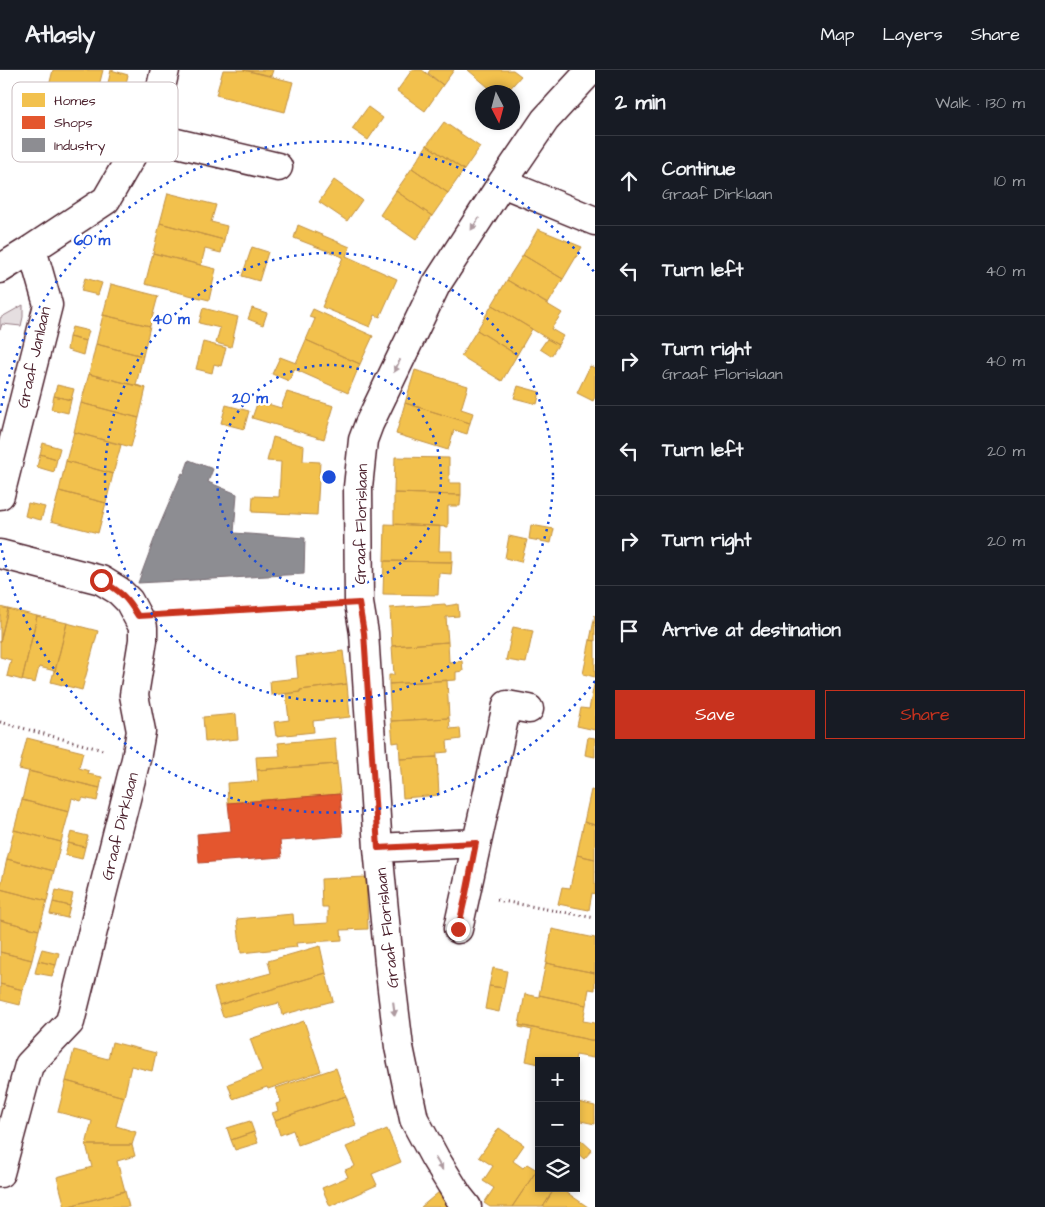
<!DOCTYPE html>
<meta charset="utf-8">
<style>
:root{--surface:#171b24;--page:#20242c;--text:#f1f3f6;--muted:#9ea1a6;--line:#363941;--accent:#c8321e}
body{margin:0;font-family:"Architects Daughter",sans-serif;background:var(--page);color:var(--text)}
.controls{position:absolute;right:15px;bottom:15px;display:grid;overflow:hidden;border-radius:0px;box-shadow:0 2px 8px #0003}
.controls button{width:45px;height:45px;display:grid;place-items:center;padding:0;border:0;border-bottom:1px solid var(--line);background:var(--surface);color:var(--text);font:25px sans-serif}
.compass{position:absolute;left:475px;top:15px;width:45px;height:45px;border-radius:50%;background:var(--surface);box-shadow:0 2px 8px #0003;rotate:174deg}
.stop{position:absolute;width:15px;height:15px;margin:-11px;border:4px solid #c8321e;border-radius:50%;background:#fff}
.stop.end{background:#c8321e;border-color:#fff;box-shadow:0 1px 5px #0008}
.list{margin:0;padding:0;list-style:none}
h2{display:flex;justify-content:space-between;align-items:center;height:65px;margin:0;padding:0 20px;font-size:21px}
h2 small{font-size:16px;font-weight:400;color:var(--muted)}
.list li{display:grid;grid-template-columns:32px 1fr auto;gap:15px;align-items:center;box-sizing:border-box;height:90px;padding:0 20px;border-top:1px solid var(--line)}
.list b{display:block;font-size:19px;white-space:nowrap}
.list p{margin:0;font-size:16px;white-space:nowrap;color:var(--muted)}
.list em{font-size:16px;font-style:normal;color:var(--muted)}
.actions{display:flex;gap:10px;padding:15px 20px}
.actions a{flex:1;padding:11px 0;border:1px solid var(--accent);border-radius:0px;text-align:center;font-size:18px;color:var(--accent)}
.actions .main{background:var(--accent);color:#fff}
.icon{flex:none;width:28px;height:28px;fill:none;stroke:currentColor;stroke-width:2;stroke-linecap:round;stroke-linejoin:round}
.map{position:relative;flex:none;width:595px;height:1137px;overflow:hidden}
header{display:flex;align-items:center;gap:30px;box-sizing:border-box;height:70px;padding:0 25px;background:var(--surface);border-bottom:1px solid var(--line)}
header strong{font-size:24px}
nav{display:flex;gap:28px;margin-inline-start:auto;font-size:18px}
main{display:flex}
aside{flex:1;background:var(--surface)}
.map>svg:first-child{display:block}
.green{fill:#e5dee0;stroke:#987e86}
.homes{fill:#f2c14e;stroke:#c09044}
.shops{fill:#e4572e;stroke:#b6462d}
.industry{fill:#8d8d92;stroke:#796c73}
.lines{fill:none;stroke-linecap:round;stroke-linejoin:round}
.minor-casing{stroke:#4a1f2b;stroke-width:31}
.path{stroke:#4a1f2b;stroke-width:3;stroke-dasharray:1 4;stroke-linecap:butt}
.minor{stroke:#fff;stroke-width:28}
.oneway{fill:#ae9aa0}
.route{stroke:#c8321e;stroke-width:6}
.ring{fill:none;stroke:#1d4ed8;stroke-width:2.5;stroke-dasharray:2.5 5}
.labels{text-anchor:middle;stroke-width:5;stroke-linejoin:round;paint-order:stroke}
.street-label{font-size:16px;fill:#4a1f2b;stroke:#fff}
.key{fill:#fff;stroke:#c9bcbf;stroke-width:1}
.key-label{font-size:14px;fill:#4a1f2b}
.centre{fill:#1d4ed8;stroke:#fff;stroke-width:2.5}
.ring-label{font-size:15px;text-anchor:middle;font-weight:bold;fill:#1d4ed8;stroke:#fff;stroke-width:5;stroke-linejoin:round;paint-order:stroke}
</style>
<header>
<strong>Atlasly</strong>
<nav><a>Map</a><a>Layers</a><a>Share</a></nav>
</header>
<main>
<div class="map">
<svg width="595" height="1137" viewBox="0 0 595 1137">
<rect width="100%" height="100%" fill="#fff"/>
<filter id="ink" filterUnits="userSpaceOnUse"><feTurbulence type="fractalNoise" baseFrequency=".02" numOctaves="2"/><feDisplacementMap in="SourceGraphic" scale="10" xChannelSelector="R" yChannelSelector="G"/><feConvolveMatrix kernelMatrix="1 2 1 2 8 2 1 2 1" color-interpolation-filters="sRGB"/></filter>
<g filter="url(#ink)">
<path class="green" d="M23 235V247L21 256 2 254 0 260V248Z"/>
<path class="homes" d="M53 0H103L96 28 49 16Z
M111 0 128 5 125 18 108 13Z
M223 0H244L293 12 285 42 216 25Z
M244 0H273L271 6Z
M412 0H422L443 15 425 41 397 21Z
M430 0H454L443 15 428 3Z
M468 0H513L521 6 507 22H494Z
M368 37 383 48 368 70 352 59Z
M444 52 480 77 464 100 427 75Z
M427 75 464 100 448 123 412 98Z
M412 98 448 123 432 146 396 121Z
M334 110 362 130 347 151 319 132Z
M396 121 432 146 416 170 380 145Z
M168 123 216 135 211 152 227 156 224 170 160 153Z
M160 153 224 170 221 183 205 179 201 195 153 183Z
M298 155 350 177 346 186 397 209 380 247 375 245 370 257 322 237 343 187 294 168Z
M538 159 582 177 563 209 523 185Z
M252 177 268 182 259 211 242 206Z
M153 183 216 199 209 230 145 214Z
M523 185 563 209 548 234 507 210Z
M85 208 102 213 98 225 81 221Z
M507 210 562 243 551 259 563 266 558 275 492 235Z
M111 214 158 226 150 256 103 245Z
M492 235 532 259 517 285 477 260Z
M203 238 238 247 231 277 216 273 220 258 199 253Z
M252 238 267 243 263 255 248 249Z
M313 239 373 266 360 294 306 270 315 249 309 247Z
M103 245 150 256 143 286 96 274Z
M72 257 89 261 86 271 69 267Z
M477 260 517 285 502 311 461 286Z
M69 267 86 271 83 285 67 280Z
M547 269 558 275 551 286 540 279Z
M306 270 360 294 348 323 294 299 289 311 272 304 280 287 296 293Z
M203 272 226 278 221 296 214 294 212 303 196 299Z
M96 274 143 286 136 315 146 318 89 304Z
M590 296 595 298V327L593 331 577 323Z
M415 300 468 316 461 339 473 343 470 353 405 333Z
M89 304 146 318 139 348 81 333Z
M57 315 74 319 71 330 54 326Z
M518 316 540 322 537 334 514 328Z
M287 322 334 336 324 369 252 348 258 331 281 338Z
M54 326 71 330 68 343 51 339Z
M81 333 139 348 131 377 74 362Z
M405 333 470 353 467 364 454 360 448 380 396 364Z
M226 335 249 341 244 359 221 353Z
M74 362 121 375 113 404 66 391Z
M273 367 304 376 303 391 320 392 317 445 252 442 253 426 279 427 281 392 267 391Z
M43 373 60 378 57 389 40 384Z
M40 384 57 389 54 402 37 397Z
M395 387 449 388V413H461V425L394 423Z
M66 391 113 404 106 433 59 421Z
M59 421 106 433 98 463 51 451Z
M394 423 461 425 460 436H448V457L394 454Z
M28 433 45 437 41 450 25 446Z
M385 454 440 456 439 481H452V492L384 491Z
M531 455 554 459 551 473 529 469Z
M509 466 527 470 521 492 505 488Z
M384 491 452 492 451 504 439 503 438 525 383 524Z
M445 534 446 536 458 534 459 546 446 547 448 572 392 576 390 538Z
M0 537 8 539 0 572Z
M8 539 37 546 22 610 7 606 11 590 0 587V572Z
M595 545V571L590 570Z
M37 546 67 553 55 601 39 597 35 613 22 610Z
M67 553 98 561 82 620 51 612 54 601H55Z
M513 557 533 561 526 593 506 590Z
M590 570 595 571V607L583 604Z
M448 572 449 592 462 591 463 601 456 602V610L389 614V605H394L392 576Z
M343 581 347 614 300 620V622L271 625 270 611 298 608 296 587Z
M447 610 449 648 391 651 389 614Z
M595 610V660L577 656 581 638 589 639Z
M347 614 350 647 313 651 314 662 276 666 274 652 289 650 286 624 300 622V620Z
M236 644 238 669 205 672 203 647Z
M449 648 450 659 460 658 461 669 447 671 448 682 437 683V687L400 689 399 672 393 673 391 651Z
M588 667 595 668V687L585 685Z
M27 668 83 682 79 698 89 701 88 704 102 707 100 718 19 699Z
M335 668 337 694 257 700 256 687 280 686 278 673Z
M437 687 439 725 403 728 400 689Z
M337 694 340 724 228 733 227 713 258 711 257 700Z
M29 701 100 718 97 731 83 728 81 731 72 728 69 742 22 730Z
M591 720 595 721V755L584 752Z
M22 730 69 742 61 772 14 760Z
M584 752 595 755V789L577 785Z
M14 760 61 772 54 801 7 789Z
M71 762 88 766 85 777 68 773Z
M68 773 85 777 82 789 65 785Z
M577 785 595 789V824L592 823 589 840 558 834 562 817 570 818Z
M7 789 54 801 47 831 0 819Z
M366 807 368 859 341 860 342 870 296 873 297 877 241 883 237 849 293 844 294 855 328 853V837H322L321 809Z
M0 819 47 831 39 860 0 850Z
M56 820 73 824 70 836 53 832Z
M53 832 70 836 67 848 50 844Z
M0 850 39 860 32 890 0 882Z
M552 859 595 868V903L546 893Z
M320 876 326 903 219 935 214 918 271 903 268 891Z
M42 879 59 883 56 895 38 891Z
M0 882 32 890 23 920 0 914Z
M38 891 56 895 52 906 35 903Z
M546 893 595 903V920L589 919 586 935 539 925Z
M493 898 507 901 504 918 489 916Z
M326 903 333 931 282 945 279 933 223 947 219 935Z
M0 914 23 920 20 935 0 930Z
M489 916 504 918 499 942 485 939Z
M525 924 539 927V925L586 935 583 951 595 953V971L519 955Z
M304 951 321 1001 268 1019 267 1017 233 1029 228 1014 262 1001 250 969Z
M519 955 595 971 593 988 576 985 575 991H539V994L526 991 532 960 519 957Z
M112 972 156 983 152 1001 131 996 124 1027 66 1011 74 980 108 989Z
M336 998 346 1026 275 1050 272 1043 278 1041 276 1034 281 1032 276 1018Z
M66 1011 124 1027 116 1056 136 1062 132 1075H86L92 1051 58 1042Z
M346 1026 356 1055 298 1075 293 1060 280 1065 275 1050Z
M578 1032 595 1036V1054L576 1050V1042Z
M250 1051 254 1062 231 1070 227 1058Z
M499 1058 524 1075 513 1091 523 1098 527 1094 537 1100 512 1137H490L484 1133 494 1118 483 1111 493 1096 479 1087Z
M387 1059 401 1092 372 1104 377 1115 330 1136 322 1118 348 1107 345 1100 355 1096 346 1077Z
M254 1062 258 1073 235 1080 231 1070Z
M581 1070 592 1080 584 1089 576 1082V1076Z
M86 1075H132L135 1086 117 1091 125 1121 65 1137 57 1107 92 1097Z
M537 1100 539 1101V1118H553L554 1119 543 1137H512Z
M555 1118H560L588 1137H543Z
M125 1121 129 1137H66Z
M439 1122 452 1137H421Z"/>
<path class="shops" d="M340 724 343 766 280 771 282 787 199 793 197 764 231 761 228 733Z"/>
<path class="industry" d="M189 390 213 399 208 412 237 424 234 463 305 468 304 504 138 513 158 459 182 403 184 404Z"/>
<g class="lines">
<g class="minor-casing">
<path id="minor" d="M143 65 278 97
M502 113 595 151
M0 199 32 179 106 130 154 47 165 0
M0 425 48 235 32 179
M0 484 101 510 119 521 129 531 143 557V570L134 625 141 661 136 689 70 952 29 995 0 1103
M378 778 476 773
M458 859 507 635 529 639
M467 1137 459 1127 435 1088 414 1049 399 977 390 903 378 778 364 563 359 533 358 417 363 370 369 354 436 215 502 113 545 50 591 0"/>
</g>
<path class="path" d="M173 544 326 535
M0 652 103 680
M497 830 595 848"/>
<use href="#minor" class="minor"/>
</g>
<defs><path id="oneway-solid" d="M-6-.8H1V-3.2L6.5 0L1 3.2V.8H-6Z" transform="scale(1.25)"/></defs>
<g class="oneway">
<use href="#oneway-solid" transform="translate(475 154) rotate(123)"/>
<use href="#oneway-solid" transform="translate(397 296) rotate(116)"/>
<use href="#oneway-solid" transform="translate(394 939) rotate(83)"/>
<use href="#oneway-solid" transform="translate(439 1094) rotate(59)"/>
</g>
</g>
<g class="lines" filter="url(#ink)">
<path class="route" d="M101 510C121 522 126 526 138 546L359 533 364 563 378 778 476 773 466 824 458 859"/>
</g>
<g class="ring">
<circle cx="329" cy="407" r="112"/>
<circle cx="329" cy="407" r="224"/>
<path d="M595 611A335 335 0 0 1 0 471M0 343A335 335 0 0 1 595 203"/>
</g>
<g class="labels">
<g class="street-label">
<text transform="translate(33 287) rotate(-77)" y="6">Graaf Janlaan</text>
<text transform="translate(360 454) rotate(-89)" y="6">Graaf Florislaan</text>
<text transform="translate(119 756) rotate(-76)" y="6">Graaf Dirklaan</text>
<text transform="translate(386 858) rotate(-96)" y="6">Graaf Florislaan</text>
</g>
</g>
<rect x="12" y="12" width="166" height="80" rx="8" class="key"/>
<rect x="22" y="23" width="23" height="14" fill="#f2c14e"/>
<rect x="22" y="46" width="23" height="13" fill="#e4572e"/>
<rect x="22" y="68" width="23" height="14" fill="#8d8d92"/>
<g class="key-label">
<text x="54" y="35">Homes</text>
<text x="54" y="57">Shops</text>
<text x="54" y="80">Industry</text>
</g>
<circle cx="329" cy="407" r="8" class="centre"/>
<g class="ring-label">
<text x="92" y="175">60 m</text>
<text x="171" y="254">40 m</text>
<text x="250" y="333">20 m</text>
</g>
</svg>
<div class="controls">
<button>+</button>
<button>−</button>
<button><svg class="icon" aria-label="layers" viewBox="0 0 24 24"><path d="M12 4l9 5-9 5-9-5zM3 14l9 5 9-5"/></svg></button>
</div>
<svg class="compass" viewBox="-18 -18 36 36"><path d="M0-13l5 13h-10z" fill="#e53935"/><path d="M0 13l5-13h-10z" fill="#9ea1a6"/></svg>
<div class="stop" style="left:101px;top:510px"></div>
<div class="stop end" style="left:458px;top:859px"></div>
</div>
<aside>
<h2>2 min<small>Walk · 130 m</small></h2>
<ul class="list">
<li><svg class="icon" aria-label="ahead" viewBox="0 0 24 24"><path d="M12 20V5M6 11l6-6 6 6"/></svg><div><b>Continue</b><p>Graaf Dirklaan</p></div><em>10 m</em></li>
<li><svg class="icon" aria-label="left" viewBox="0 0 24 24"><path d="M17 20v-9H6M10 6l-5 5 5 5"/></svg><div><b>Turn left</b></div><em>40 m</em></li>
<li><svg class="icon" aria-label="right" viewBox="0 0 24 24"><path d="M7 20v-9h11M14 6l5 5-5 5"/></svg><div><b>Turn right</b><p>Graaf Florislaan</p></div><em>40 m</em></li>
<li><svg class="icon" aria-label="left" viewBox="0 0 24 24"><path d="M17 20v-9H6M10 6l-5 5 5 5"/></svg><div><b>Turn left</b></div><em>20 m</em></li>
<li><svg class="icon" aria-label="right" viewBox="0 0 24 24"><path d="M7 20v-9h11M14 6l5 5-5 5"/></svg><div><b>Turn right</b></div><em>20 m</em></li>
<li><svg class="icon" aria-label="arrive" viewBox="0 0 24 24"><path d="M6 21V4h12l-3 4 3 4H6"/></svg><div><b>Arrive at destination</b></div></li>
</ul>
<div class="actions"><a class="main">Save</a><a>Share</a></div>
</aside>
</main>
